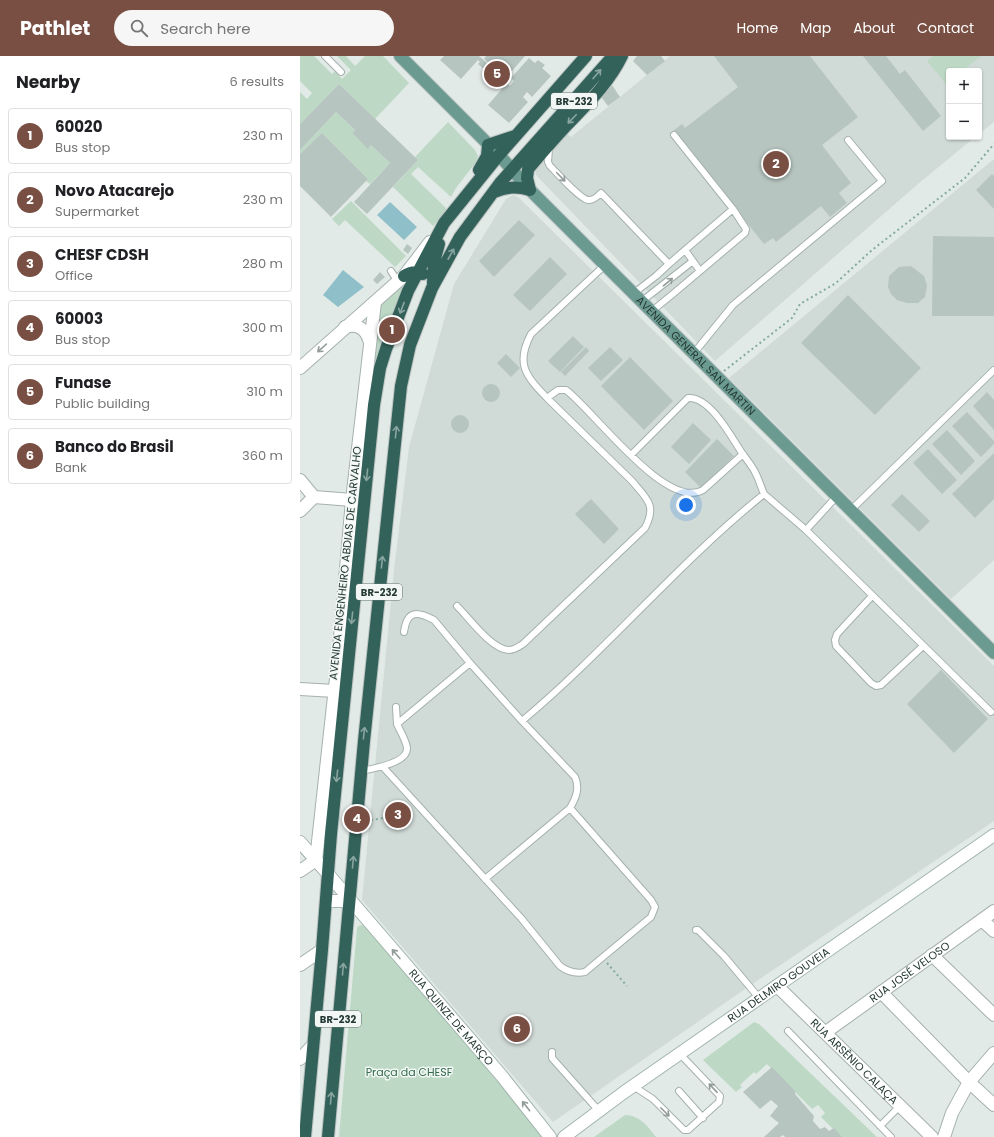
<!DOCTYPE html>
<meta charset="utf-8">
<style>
:root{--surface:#fff;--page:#f6f6f6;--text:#202124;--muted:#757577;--line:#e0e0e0;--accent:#784f42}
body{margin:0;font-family:Poppins,sans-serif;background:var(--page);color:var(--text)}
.controls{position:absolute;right:12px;top:12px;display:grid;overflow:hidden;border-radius:4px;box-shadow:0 1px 3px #0004}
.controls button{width:36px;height:36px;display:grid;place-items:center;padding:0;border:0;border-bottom:1px solid var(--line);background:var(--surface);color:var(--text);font:20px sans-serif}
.you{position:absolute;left:386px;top:449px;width:14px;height:14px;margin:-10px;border:3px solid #fff;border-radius:50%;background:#1a73e8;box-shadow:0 0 0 6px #1a73e833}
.badge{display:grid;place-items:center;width:26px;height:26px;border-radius:50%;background:var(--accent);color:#fff;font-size:13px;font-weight:700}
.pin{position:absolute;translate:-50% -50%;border:2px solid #fff;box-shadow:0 1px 4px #0006}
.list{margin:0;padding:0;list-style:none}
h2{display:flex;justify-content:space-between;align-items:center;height:52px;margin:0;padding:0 16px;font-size:17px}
h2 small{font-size:13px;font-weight:400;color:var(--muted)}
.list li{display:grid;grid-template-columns:26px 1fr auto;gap:12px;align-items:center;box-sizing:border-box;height:56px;margin:0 8px 8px;padding:0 8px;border:1px solid var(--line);border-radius:4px}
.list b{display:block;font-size:15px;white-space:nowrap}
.list p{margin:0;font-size:13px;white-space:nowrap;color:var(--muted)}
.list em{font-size:13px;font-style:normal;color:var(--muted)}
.icon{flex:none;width:22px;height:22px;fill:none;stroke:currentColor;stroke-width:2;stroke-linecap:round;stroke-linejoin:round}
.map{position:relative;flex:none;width:694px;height:1081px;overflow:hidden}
header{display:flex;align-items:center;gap:24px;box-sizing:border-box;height:56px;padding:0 20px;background:var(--accent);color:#fff}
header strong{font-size:19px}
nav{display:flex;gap:22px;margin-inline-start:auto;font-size:14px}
.search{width:280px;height:36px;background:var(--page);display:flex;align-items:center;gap:10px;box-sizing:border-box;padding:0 14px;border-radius:22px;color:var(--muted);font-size:15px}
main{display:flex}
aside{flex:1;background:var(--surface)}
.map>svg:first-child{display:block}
.built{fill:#d0dad6}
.green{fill:#bdd9c5}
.water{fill:#8fc0ca}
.building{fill:#b7c5c0}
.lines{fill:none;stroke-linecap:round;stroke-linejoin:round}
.lane-casing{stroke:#a5b1ae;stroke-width:8}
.street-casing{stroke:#a5b1ae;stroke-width:14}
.secondary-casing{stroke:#a2b5ae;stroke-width:14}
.primary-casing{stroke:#bdc4c2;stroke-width:14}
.highway-casing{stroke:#bdc4c2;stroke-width:14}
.path{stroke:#85aba0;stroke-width:2;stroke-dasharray:2 3;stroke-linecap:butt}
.lane{stroke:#fff;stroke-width:6}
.street{stroke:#fff;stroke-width:12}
.secondary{stroke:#fff;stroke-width:12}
.primary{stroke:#6b9b90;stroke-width:12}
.highway{stroke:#33625a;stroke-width:12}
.oneway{stroke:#89a5a0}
.oneway2{stroke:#929c9a}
.labels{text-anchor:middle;stroke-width:3;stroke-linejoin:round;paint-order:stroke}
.shield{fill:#f2f7f5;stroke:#62726e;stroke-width:1}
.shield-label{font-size:10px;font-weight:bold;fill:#243934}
.street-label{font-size:11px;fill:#243934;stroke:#f2f7f5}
.park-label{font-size:11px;fill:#326c4a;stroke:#f2f7f5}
</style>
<header>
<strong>Pathlet</strong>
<div class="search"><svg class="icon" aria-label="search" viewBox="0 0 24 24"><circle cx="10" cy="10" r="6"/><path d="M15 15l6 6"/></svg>Search here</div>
<nav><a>Home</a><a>Map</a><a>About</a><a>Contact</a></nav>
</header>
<main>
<aside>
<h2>Nearby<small>6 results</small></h2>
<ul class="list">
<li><span class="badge">1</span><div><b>60020</b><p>Bus stop</p></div><em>230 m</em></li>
<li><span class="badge">2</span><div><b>Novo Atacarejo</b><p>Supermarket</p></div><em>230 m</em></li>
<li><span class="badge">3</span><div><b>CHESF CDSH</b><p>Office</p></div><em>280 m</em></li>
<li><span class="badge">4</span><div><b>60003</b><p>Bus stop</p></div><em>300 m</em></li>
<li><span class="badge">5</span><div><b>Funase</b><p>Public building</p></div><em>310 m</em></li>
<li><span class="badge">6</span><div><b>Banco do Brasil</b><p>Bank</p></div><em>360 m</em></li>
</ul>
</aside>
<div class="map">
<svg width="694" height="1081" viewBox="0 0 694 1081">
<rect width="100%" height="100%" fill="#e2eae7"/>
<path class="built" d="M370 0H694V66L679 78V15H649V81H675L618 128 415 305 236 119 235 115 239 107 267 78 271 81Z
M694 103V504L651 543 429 322Z
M213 139 218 141 694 610V765L464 920 253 1066 62 844 94 514 109 391 154 228 206 143Z"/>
<path class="green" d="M0 0H14L32 18 35 15 42 23 51 14 37 0H46L55 10 65 0H83L109 27 75 63 39 28 0 68V36L7 43 12 37 0 25Z
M633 0H681L662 15H649V26L646 28 627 5Z
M36 56 55 74 52 77 68 92 71 89 90 107 70 128 66 125 68 123 22 77 0 98V94Z
M148 66 175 94 178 100 176 106 156 132 151 141 118 111 111 118 146 152 143 160 133 170 93 131 118 104 115 101Z
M51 145 106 200 95 211 45 164 39 170 32 163Z
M105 224 81 291 74 333 77 249Z
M62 869H64L248 1077V1081H39L57 872 58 870Z
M454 966 459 968 577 1081H541L521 1061 525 1057 518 1049 512 1053 467 1008 456 1018 454 1016 440 1029 442 1031 436 1036 403 1004Z
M325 1059C339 1059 348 1070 356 1081H294Z"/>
<path class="water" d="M90 146 117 171 104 184 77 159Z
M43 214 64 231 38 251 23 239Z"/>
<path class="building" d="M144 0H179L204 22 200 27 178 8 180 6 178 4 161 23 140 4Z
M186 0H225L206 22 184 3Z
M337 0H361L365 5 347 19 333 5Z
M414 0H510L558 61 522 89 551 127 539 137 547 147 530 161 521 150 476 186 473 182 464 188 373 75 382 68 385 72 438 31Z
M563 0H586L600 18 605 14 641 60 623 75Z
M229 2 235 7 238 4 245 9 242 12 251 20 232 41 227 36 223 41 228 46 209 67 188 49 207 27 210 30 214 25 211 22Z
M310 26 320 41 308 50 299 38Z
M39 28 118 104 67 158 54 146 90 107 71 89 68 93 52 77 55 74 36 56 0 94V68Z
M22 77 68 123 31 161 0 130V98Z
M692 118 694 120V153L676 134Z
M219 164 235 179 194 221 179 205Z
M633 180 694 181V260H632Z
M107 188 112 192 108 198 103 194Z
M250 201 267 218 230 255 213 239Z
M611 210 624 220 627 230 625 241 618 247H607L597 244 591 238 588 231 589 220 599 211Z
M80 216 85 221 77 228 73 224Z
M548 239 621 312 575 359 501 287Z
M273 280 284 291 260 316 248 305Z
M286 291 289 295 265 320 261 316Z
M310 291 323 304 301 325 288 312Z
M206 298 220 312 211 321 197 307Z
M330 301 373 345 344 374 301 330Z
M182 337a9 9 0 1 1 18 0a9 9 0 1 1-18 0Z
M687 336 694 344V374L673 350Z
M667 356 694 385V388L681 401 652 370Z
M151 368a9 9 0 1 1 18 0a9 9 0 1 1-18 0Z
M393 367 411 384 389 408 371 391Z
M647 374 675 405 661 419 632 388Z
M417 383 434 400 401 432 385 416Z
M628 393 657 424 642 438 613 407Z
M694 397V443L675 462 652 438Z
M602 438 630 465 619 476 591 449Z
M291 443 319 473 304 488 275 458Z
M641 614 688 663 654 697 607 648Z
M472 1011 495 1035V1038L514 1060 513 1065 520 1073 525 1071 529 1075 534 1072 542 1081H485L483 1079 480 1081H464L479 1067 470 1060 478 1050 471 1044 460 1053 443 1036Z"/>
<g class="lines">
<g class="lane-casing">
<path id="lane" d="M25 0 41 16
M249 93 248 106 250 110C257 117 280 143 288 144 293 145 298 140 301 137L369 208 385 194 400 215
M385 194 433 153
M305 209 231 278C215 308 226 320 247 342L258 334H266C294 355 366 455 403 434L443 398
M91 215 98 226
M334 237 356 220 369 208
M342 245 393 205
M352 255 374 237 445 177 446 173 433 153 374 79
M394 297 433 249 582 125 548 84
M331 399 388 342C410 340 432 382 442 397 447 404 453 411 456 418 459 424 461 431 464 438
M551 454 694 314
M506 474 691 656
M572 540 537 578 535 584 536 590 571 627 576 630 581 629 623 590
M157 550C169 562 192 594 209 594 215 594 218 591 223 588L345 472C357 449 347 443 332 425L247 342
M104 576C107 554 117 555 134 564L170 607
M96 651 97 668
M83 711 221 862 260 910C268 916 275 918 285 916L351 861 355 851 351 844 270 752
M61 715C72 713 108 707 107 692 106 684 100 675 97 668L170 607 222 665C307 594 377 508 464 438L506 474 537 440
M185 823 270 752C276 742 280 732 275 721L222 665
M396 874H398L424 900 460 943
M488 975 591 1081
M252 996V1002L299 1055
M333 1030 353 1043 384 1074H388L419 1046 420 1040 380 998
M379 1035 403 1062
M580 1070 600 1050"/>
</g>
<g class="street-casing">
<g id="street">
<path d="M45 271C57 267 66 273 69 284"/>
<path d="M0 312 104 220 130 186"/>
<path d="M0 424 14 441 52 444"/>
<path d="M0 455 14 441"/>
<path d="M0 633 35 635"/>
<path d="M0 786 28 818"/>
<path d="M0 815 16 804 38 604 52 444 75 246"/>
<path d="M682 864 694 875"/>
<path d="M632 899 694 959"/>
<path d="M0 909 22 894"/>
<path id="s1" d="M477 930 632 1081"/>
<path d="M581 936 669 1026 694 1049"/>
<path id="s2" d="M526 976 694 855"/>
<path d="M644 1081 652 1057 669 1026 694 997"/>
</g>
</g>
<g class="secondary-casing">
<g id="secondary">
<path id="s3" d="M28 818 201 1019 250 1081"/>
<path d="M26 845H50"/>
<path d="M0 1003 13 989"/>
<path id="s4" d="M264 1081 323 1037 694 779"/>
</g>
</g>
<g class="primary-casing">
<g id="primary">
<path id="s5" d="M100 0 199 99 230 134 310 214 694 597"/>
</g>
</g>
<g class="highway-casing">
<path id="highway" d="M229 106 227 122 230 134
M228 113C241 98 253 84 267 69 287 48 309 27 322 0
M179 114 187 100 188 89 215 80
M194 136C208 131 216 130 230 134
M104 220C110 216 116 215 123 218
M133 227 134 206 139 188
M5 1081 22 894 31 778 74 349 80 312 86 293 108 235 144 167 199 99 286 0
M28 1081 64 685 101 330 110 289 132 232 160 181 200 127 313 0"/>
</g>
<path class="path" d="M424 315 492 262 500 248 536 227 572 194 665 122 694 88
M66 765 83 762
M307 907 327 930"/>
<use href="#lane" class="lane"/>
<use href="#street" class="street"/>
<use href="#secondary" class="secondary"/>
<use href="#primary" class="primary"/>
<use href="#highway" class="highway"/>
</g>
<defs><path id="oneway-shaft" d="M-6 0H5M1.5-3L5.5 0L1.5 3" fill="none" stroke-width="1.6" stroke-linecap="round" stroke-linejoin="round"/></defs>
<g class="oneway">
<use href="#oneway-shaft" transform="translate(297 18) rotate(-49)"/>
<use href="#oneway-shaft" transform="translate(272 63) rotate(134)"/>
<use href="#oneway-shaft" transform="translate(151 198) rotate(-61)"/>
<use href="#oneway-shaft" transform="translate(102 252) rotate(111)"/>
<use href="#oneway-shaft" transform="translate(96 376) rotate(-84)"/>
<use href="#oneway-shaft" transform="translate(67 419) rotate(96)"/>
<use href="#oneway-shaft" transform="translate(82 506) rotate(-84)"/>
<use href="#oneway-shaft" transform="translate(52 562) rotate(96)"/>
<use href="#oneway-shaft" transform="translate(64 677) rotate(-84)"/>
<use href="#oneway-shaft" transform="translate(37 720) rotate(96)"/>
<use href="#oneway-shaft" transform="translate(53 806) rotate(-85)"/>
<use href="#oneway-shaft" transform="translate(43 913) rotate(-85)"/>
<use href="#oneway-shaft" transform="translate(31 1042) rotate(-85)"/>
</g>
<g class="oneway2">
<use href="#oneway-shaft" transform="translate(261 121) rotate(46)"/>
<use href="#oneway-shaft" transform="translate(368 226) rotate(-39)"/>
<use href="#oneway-shaft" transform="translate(22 292) rotate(138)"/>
<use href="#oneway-shaft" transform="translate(96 898) rotate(-131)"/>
<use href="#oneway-shaft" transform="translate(413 1032) rotate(-133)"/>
<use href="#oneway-shaft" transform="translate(226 1050) rotate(-128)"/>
<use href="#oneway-shaft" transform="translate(365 1056) rotate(45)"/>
</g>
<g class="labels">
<g class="shield">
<rect x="251" y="37" width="46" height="16" rx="3"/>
<rect x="56" y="528" width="46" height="16" rx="3"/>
<rect x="15" y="955" width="46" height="16" rx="3"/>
</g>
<g class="shield-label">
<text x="274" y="49">BR-232</text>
<text x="79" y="540">BR-232</text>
<text x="38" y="967">BR-232</text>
</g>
<g class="street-label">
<text dy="4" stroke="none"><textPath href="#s5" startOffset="421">AVENIDA GENERAL SAN MARTIN</textPath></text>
<text transform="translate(45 507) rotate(-84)" y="4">AVENIDA ENGENHEIRO ABDIAS DE CARVALHO</text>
<text dy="4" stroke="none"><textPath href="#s2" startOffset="103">RUA JOSÉ VELOSO</textPath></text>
<text dy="4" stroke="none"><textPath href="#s4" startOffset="263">RUA DELMIRO GOUVEIA</textPath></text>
<text dy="4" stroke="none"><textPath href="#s3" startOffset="189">RUA QUINZE DE MARÇO</textPath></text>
<text dy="4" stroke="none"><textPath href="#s1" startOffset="108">RUA ARSÊNIO CALAÇA</textPath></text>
</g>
<g class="park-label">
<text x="109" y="1020">Praça da CHESF</text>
</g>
</g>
</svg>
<div class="controls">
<button>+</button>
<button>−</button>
</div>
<div class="you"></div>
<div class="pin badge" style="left:92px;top:274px">1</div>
<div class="pin badge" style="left:476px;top:108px">2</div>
<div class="pin badge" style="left:98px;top:759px">3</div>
<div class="pin badge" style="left:57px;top:763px">4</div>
<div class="pin badge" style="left:197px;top:18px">5</div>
<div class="pin badge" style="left:217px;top:973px">6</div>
</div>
</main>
